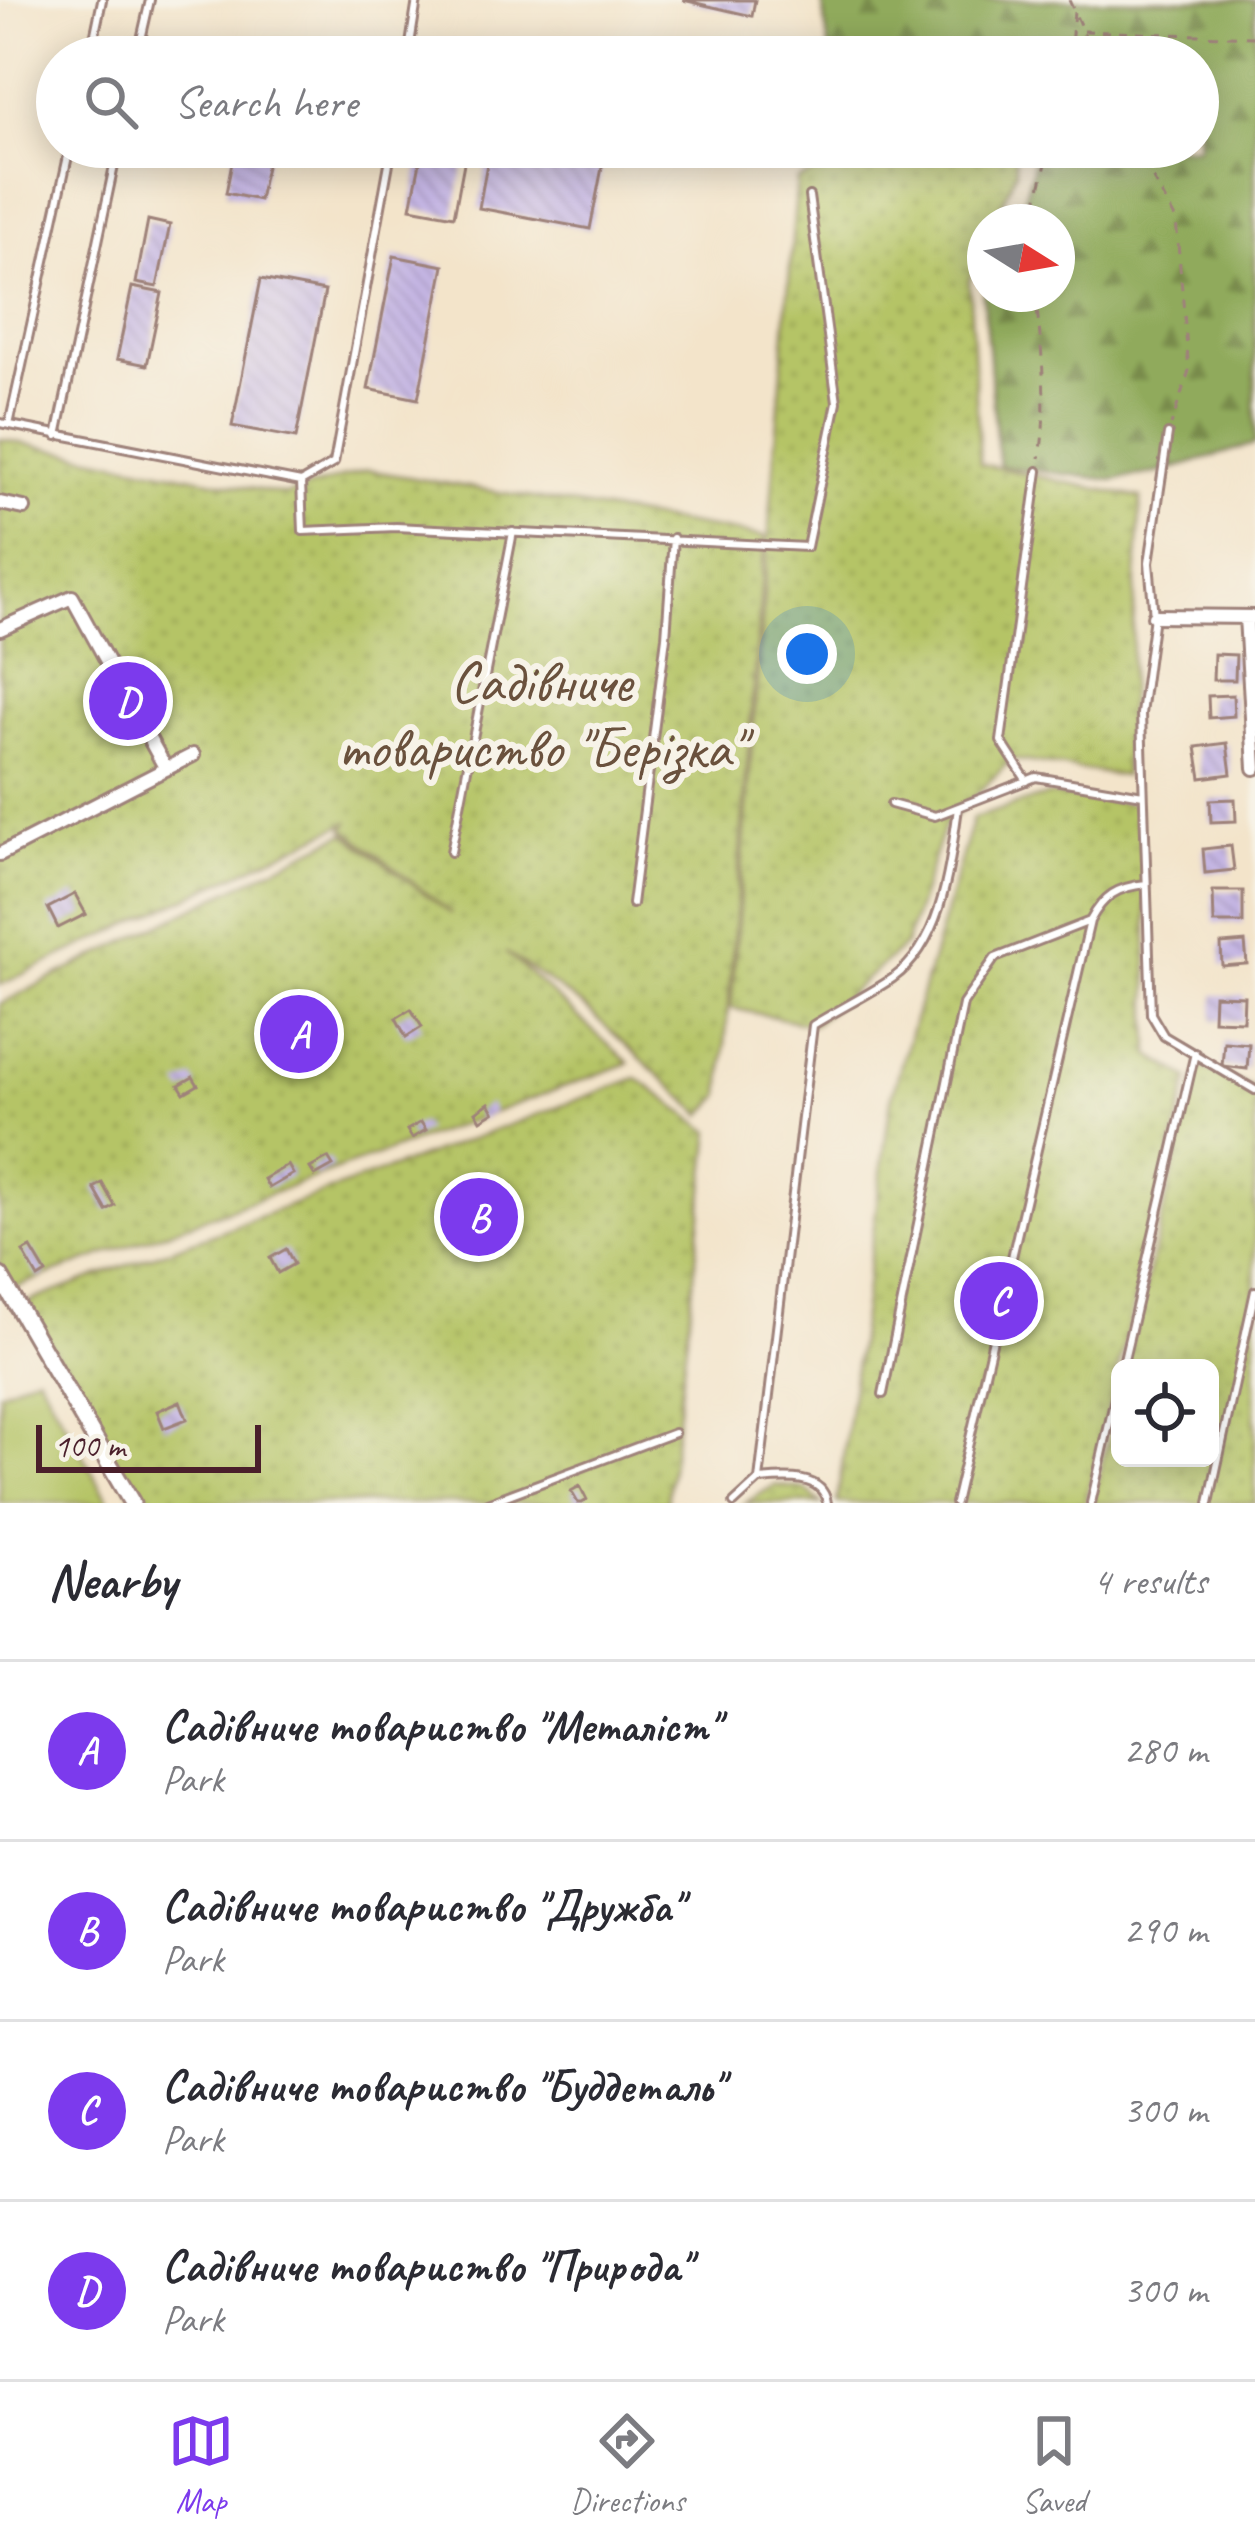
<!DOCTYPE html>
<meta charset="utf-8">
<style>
:root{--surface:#fff;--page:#f7f7f7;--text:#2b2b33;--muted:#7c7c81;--line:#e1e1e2;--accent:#7c3aed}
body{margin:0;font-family:Caveat,sans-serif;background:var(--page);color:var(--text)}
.controls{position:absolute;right:36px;bottom:36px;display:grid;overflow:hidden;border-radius:18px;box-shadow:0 6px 30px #0003}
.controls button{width:108px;height:108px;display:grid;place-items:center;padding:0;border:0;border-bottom:3px solid var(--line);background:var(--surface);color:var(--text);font:60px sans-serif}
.compass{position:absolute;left:967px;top:204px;width:108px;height:108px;border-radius:50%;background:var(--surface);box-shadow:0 6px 30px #0003;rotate:101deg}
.scale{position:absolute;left:36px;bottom:30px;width:225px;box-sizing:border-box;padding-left:12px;border:6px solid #4a1f2b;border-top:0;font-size:33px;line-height:42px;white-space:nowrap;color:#4a1f2b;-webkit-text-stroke:9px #f7f3e8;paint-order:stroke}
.you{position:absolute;left:807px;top:654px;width:42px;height:42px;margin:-30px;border:9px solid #fff;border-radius:50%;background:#1a73e8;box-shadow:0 0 0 18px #1a73e833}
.badge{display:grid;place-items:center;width:78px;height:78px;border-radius:50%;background:var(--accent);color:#fff;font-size:39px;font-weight:700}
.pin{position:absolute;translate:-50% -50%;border:6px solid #fff;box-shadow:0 3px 12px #0006}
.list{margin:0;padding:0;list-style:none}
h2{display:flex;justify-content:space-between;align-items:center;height:156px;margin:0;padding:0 48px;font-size:51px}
h2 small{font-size:39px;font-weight:400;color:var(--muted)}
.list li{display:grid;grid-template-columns:78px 1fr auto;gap:36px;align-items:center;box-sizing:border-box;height:180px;padding:0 48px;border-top:3px solid var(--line)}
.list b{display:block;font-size:45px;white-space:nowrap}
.list p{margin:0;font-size:39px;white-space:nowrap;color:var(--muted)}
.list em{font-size:39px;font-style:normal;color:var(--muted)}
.icon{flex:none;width:66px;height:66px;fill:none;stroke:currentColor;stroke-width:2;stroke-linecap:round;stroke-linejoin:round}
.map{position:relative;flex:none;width:1255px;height:1503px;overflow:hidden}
.search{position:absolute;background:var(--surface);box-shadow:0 6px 30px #0003;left:36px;right:36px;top:36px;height:132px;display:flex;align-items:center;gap:30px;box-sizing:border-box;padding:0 42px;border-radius:66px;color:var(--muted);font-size:45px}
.sheet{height:876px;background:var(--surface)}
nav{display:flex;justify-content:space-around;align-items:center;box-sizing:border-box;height:168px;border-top:3px solid var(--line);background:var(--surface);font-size:33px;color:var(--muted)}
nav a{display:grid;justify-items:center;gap:6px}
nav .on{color:var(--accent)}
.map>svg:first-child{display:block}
.grass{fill:#b5c466;stroke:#807248;stroke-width:3}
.forest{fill:url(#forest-firs);stroke:#6d6443;stroke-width:3}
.garden{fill:url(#garden-dots);stroke:#807248;stroke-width:3}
.building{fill:url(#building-back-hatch)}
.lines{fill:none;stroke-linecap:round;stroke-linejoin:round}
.service-casing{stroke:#9e827a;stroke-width:12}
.minor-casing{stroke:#9e827a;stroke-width:18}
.tertiary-casing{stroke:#9e827a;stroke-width:21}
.path{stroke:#9e827a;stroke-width:3;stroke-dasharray:9 9;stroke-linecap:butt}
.service{stroke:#fff;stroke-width:6}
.minor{stroke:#fff;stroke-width:12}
.tertiary{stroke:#fff;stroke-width:15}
.labels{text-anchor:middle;stroke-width:12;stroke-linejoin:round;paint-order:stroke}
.park-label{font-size:57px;fill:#6a513d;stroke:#f7f3e8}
</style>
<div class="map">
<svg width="1255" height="1503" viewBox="0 0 1255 1503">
<defs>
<pattern id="forest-firs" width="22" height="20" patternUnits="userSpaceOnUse" patternTransform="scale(3)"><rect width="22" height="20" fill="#90aa5b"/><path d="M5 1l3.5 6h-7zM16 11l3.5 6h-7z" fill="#788a4b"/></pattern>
<pattern id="garden-dots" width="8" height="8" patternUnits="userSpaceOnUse" patternTransform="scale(3)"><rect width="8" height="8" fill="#b5c466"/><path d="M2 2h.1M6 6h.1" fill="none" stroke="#9da859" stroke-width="1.8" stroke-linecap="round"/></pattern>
<pattern id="building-back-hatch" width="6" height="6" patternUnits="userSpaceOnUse" patternTransform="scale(3)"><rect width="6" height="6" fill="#c4b5e3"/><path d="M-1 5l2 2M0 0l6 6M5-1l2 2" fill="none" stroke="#aa9bc3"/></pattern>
</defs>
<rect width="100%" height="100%" fill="#f7f3e8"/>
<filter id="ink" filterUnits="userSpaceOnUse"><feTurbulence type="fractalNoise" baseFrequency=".00833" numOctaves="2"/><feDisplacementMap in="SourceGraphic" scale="24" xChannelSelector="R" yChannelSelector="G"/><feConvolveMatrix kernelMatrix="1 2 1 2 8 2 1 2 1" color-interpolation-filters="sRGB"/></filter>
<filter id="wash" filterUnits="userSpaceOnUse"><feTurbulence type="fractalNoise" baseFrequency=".004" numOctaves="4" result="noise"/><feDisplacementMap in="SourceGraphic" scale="48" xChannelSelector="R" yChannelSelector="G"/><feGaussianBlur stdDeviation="2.7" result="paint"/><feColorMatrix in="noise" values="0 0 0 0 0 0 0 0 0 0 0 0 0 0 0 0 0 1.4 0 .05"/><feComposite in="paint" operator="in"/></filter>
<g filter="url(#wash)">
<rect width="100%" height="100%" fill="#f3e4ca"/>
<path class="grass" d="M37 1374 110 1503H0V1392Z"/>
<path class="forest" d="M822 0H1255V444L1162 472 1112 480 999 466 983 295 985 291 1057 294V222H1017L1032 170V147H1198V57H830Z
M793 147H874L863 158 794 166Z"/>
<path class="garden" d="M887 147H1015L1016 171 994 222H985V244L969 280 980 464 1141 498 1124 776 1012 759 944 827 905 945 813 1025 731 1008 797 180Z
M0 439 286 495 367 470 765 537 721 1096 703 1115 583 1006 505 952 629 1063 13 1288 0 1266V1004L345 833 452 914 344 828 350 821 0 985Z
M1049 795 1136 804 1146 884 1150 1055 1189 1079 1085 1503H837L891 1099 973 818Z
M1199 1067 1255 1088V1503H1092L1120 1390V1458H1210V1368H1125Z
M637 1078 711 1132 667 1503H137L27 1302Z
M775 1485 805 1489 821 1503H745Z"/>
<g id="blocks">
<path class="building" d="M683 0H755L752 16Z
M450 42 486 49 484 57H447Z
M235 147H270L259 200 226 193Z
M423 147H467L454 216 411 208Z
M490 147H606L590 229 479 208Z
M148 220 170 225 157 287 136 283Z
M394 256 444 266 418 399 368 389Z
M261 279 325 291 296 438 232 426Z
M132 287 162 293 147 365 117 359Z
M1214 654 1236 655 1235 680H1213Z
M1233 695 1234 716 1209 718 1208 696Z
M1227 743 1231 774 1201 778 1196 747Z
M1235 799 1236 821 1211 822 1210 800Z
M1231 846 1234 870 1205 873 1203 849Z
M1213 891H1243V923H1214Z
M75 894 86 914 58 928 48 908Z
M1245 942 1247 964 1222 966 1221 944Z
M1214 995 1244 996 1243 1021 1213 1020Z
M411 1009 422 1027 406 1037 396 1018Z
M1224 1042 1249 1044 1247 1069 1222 1066Z
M193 1077 198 1085 184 1093 179 1085Z
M489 1103 494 1112 481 1120 476 1112Z
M421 1122 426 1130 412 1138 407 1130Z
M328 1158 333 1166 315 1176 310 1168Z
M288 1165 293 1174 269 1188 264 1179Z
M102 1183 115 1206 107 1211 94 1188Z
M31 1248 46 1273 38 1278 23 1252Z
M286 1249 294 1264 278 1273 270 1258Z
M180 1401 187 1419 164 1428 157 1411Z
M580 1486 587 1500 582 1503H578L571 1491Z"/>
</g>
</g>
<g filter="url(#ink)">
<use href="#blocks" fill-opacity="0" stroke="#9e827a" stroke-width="3"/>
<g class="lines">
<g class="service-casing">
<path id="service" d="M90 57 102 0
M137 57 150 0
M408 57 417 0
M0 423 301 482 334 463 392 147
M9 425 70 147
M1168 434 1149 563 1154 616 1141 714 1151 1014 1164 1036 1255 1090
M57 436 118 147
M301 482 303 531 396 527 807 547 837 402 809 196
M1027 781 1001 741 1038 471
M891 804 935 816 1036 777 1143 795
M451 852 513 532
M632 904 666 637 673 538
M1090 921C1104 895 1117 887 1146 884
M1122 1368 1195 1053
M883 1394 963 1004 995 958 1090 921 955 1503
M487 1503 674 1433
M734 1503 759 1480
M827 1503C823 1473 782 1478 759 1480L813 1025C839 1009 868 995 893 978 943 942 950 864 958 808
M1091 1503 1120 1376
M1209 1503 1255 1291"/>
</g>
<g class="minor-casing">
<path id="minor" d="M0 503 24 508
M1154 616 1255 617
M1246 617 1255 768
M0 629 72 597 166 769
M0 854 193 755"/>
</g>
<g class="tertiary-casing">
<path id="tertiary" d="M0 1276 132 1503"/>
</g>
<path class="path" d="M1069 0 1094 57
M1083 31 1255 37
M1070 57 1074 11
M1135 147 1176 220 1189 371 1171 425
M1032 222 1050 147
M1035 294C1042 349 1048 403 1040 458"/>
<use href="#service" class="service"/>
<use href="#minor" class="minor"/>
<use href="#tertiary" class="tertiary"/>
</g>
</g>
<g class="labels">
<g class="park-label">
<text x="541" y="701">Садівниче<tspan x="541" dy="66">товариство "Берізка"</tspan></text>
</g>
</g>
</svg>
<div class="controls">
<button><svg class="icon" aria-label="locate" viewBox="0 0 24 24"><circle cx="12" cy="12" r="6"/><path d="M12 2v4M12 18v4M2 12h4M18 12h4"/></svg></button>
</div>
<svg class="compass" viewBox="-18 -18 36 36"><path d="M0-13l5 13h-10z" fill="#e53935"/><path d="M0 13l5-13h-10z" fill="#7c7c81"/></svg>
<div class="scale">100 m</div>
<div class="you"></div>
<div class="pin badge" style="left:299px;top:1034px">A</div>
<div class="pin badge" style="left:479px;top:1217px">B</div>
<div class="pin badge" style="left:999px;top:1301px">C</div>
<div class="pin badge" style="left:128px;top:701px">D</div>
<div class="search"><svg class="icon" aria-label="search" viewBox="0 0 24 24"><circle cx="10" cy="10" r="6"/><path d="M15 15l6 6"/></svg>Search here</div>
</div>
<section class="sheet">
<h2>Nearby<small>4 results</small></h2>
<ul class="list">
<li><span class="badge">A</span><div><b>Садівниче товариство &quot;Металіст&quot;</b><p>Park</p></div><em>280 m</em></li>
<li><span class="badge">B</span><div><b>Садівниче товариство &quot;Дружба&quot;</b><p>Park</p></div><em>290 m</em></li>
<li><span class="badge">C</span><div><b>Садівниче товариство &quot;Буддеталь&quot;</b><p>Park</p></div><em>300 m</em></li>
<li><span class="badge">D</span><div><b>Садівниче товариство &quot;Природа&quot;</b><p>Park</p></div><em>300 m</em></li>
</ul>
</section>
<nav>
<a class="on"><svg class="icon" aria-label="map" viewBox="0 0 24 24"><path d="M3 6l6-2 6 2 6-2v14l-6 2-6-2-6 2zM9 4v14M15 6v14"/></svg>Map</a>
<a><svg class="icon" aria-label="directions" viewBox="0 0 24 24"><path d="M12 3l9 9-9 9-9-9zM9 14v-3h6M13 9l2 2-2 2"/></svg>Directions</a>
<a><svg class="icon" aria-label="saved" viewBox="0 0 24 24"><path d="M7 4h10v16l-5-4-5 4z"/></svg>Saved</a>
</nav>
